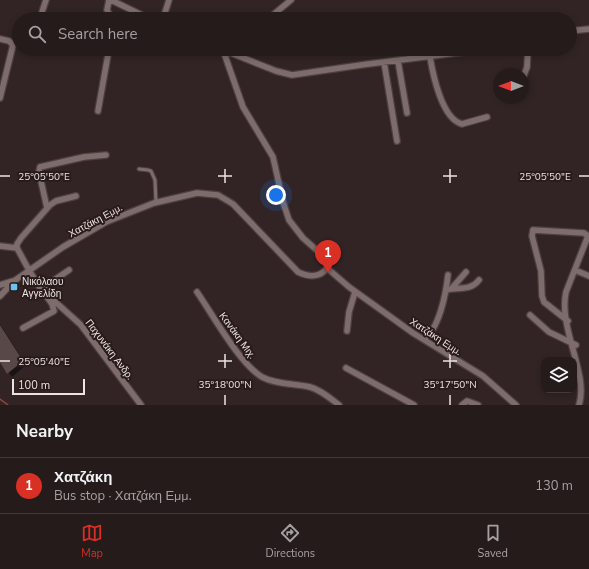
<!DOCTYPE html>
<meta charset="utf-8">
<style>
:root{--surface:#261b1b;--page:#2e2424;--text:#f1f3f6;--muted:#a4a1a3;--line:#42393a;--accent:#d93025}
body{margin:0;font-family:"Nunito Sans",sans-serif;background:var(--page);color:var(--text)}
.controls{position:absolute;right:12px;bottom:12px;display:grid;overflow:hidden;border-radius:8px;box-shadow:0 2px 6px #0003}
.controls button{width:36px;height:36px;display:grid;place-items:center;padding:0;border:0;border-bottom:1px solid var(--line);background:var(--surface);color:var(--text);font:20px sans-serif}
.compass{position:absolute;left:493px;top:68px;width:36px;height:36px;border-radius:50%;background:var(--surface);box-shadow:0 2px 6px #0003;rotate:270deg}
.scale{position:absolute;left:12px;bottom:10px;width:73px;box-sizing:border-box;padding-left:4px;border:2px solid #ece3e2;border-top:0;font-size:11px;line-height:14px;white-space:nowrap;color:#ece3e2;-webkit-text-stroke:3px #281b1a;paint-order:stroke}
.you{position:absolute;left:276px;top:195px;width:14px;height:14px;margin:-10px;border:3px solid #fff;border-radius:50%;background:#1a73e8;box-shadow:0 0 0 6px #1a73e833}
.badge{display:grid;place-items:center;width:26px;height:26px;border-radius:50%;background:var(--accent);color:#fff;font-size:13px;font-weight:700}
.pin{position:absolute;translate:-50% -33px;filter:drop-shadow(0 1px 2px #0008)}
.pin::after{content:'';position:absolute;top:21px;width:14px;height:12px;background:inherit;clip-path:polygon(0 0,100% 0,50% 100%)}
.list{margin:0;padding:0;list-style:none}
h2{display:flex;justify-content:space-between;align-items:center;height:52px;margin:0;padding:0 16px;font-size:17px}
h2 small{font-size:13px;font-weight:400;color:var(--muted)}
.list li{display:grid;grid-template-columns:26px 1fr auto;gap:12px;align-items:center;box-sizing:border-box;height:56px;padding:0 16px;border-top:1px solid var(--line)}
.list b{display:block;font-size:15px;white-space:nowrap}
.list p{margin:0;font-size:13px;white-space:nowrap;color:var(--muted)}
.list em{font-size:13px;font-style:normal;color:var(--muted)}
.icon{flex:none;width:22px;height:22px;fill:none;stroke:currentColor;stroke-width:2;stroke-linecap:round;stroke-linejoin:round}
.map{position:relative;flex:none;width:589px;height:405px;overflow:hidden}
.search{position:absolute;background:var(--surface);box-shadow:0 2px 6px #0003;left:12px;right:12px;top:12px;height:44px;display:flex;align-items:center;gap:10px;box-sizing:border-box;padding:0 14px;border-radius:22px;color:var(--muted);font-size:15px}
.sheet{height:108px;background:var(--surface)}
nav{display:flex;justify-content:space-around;align-items:center;box-sizing:border-box;height:56px;border-top:1px solid var(--line);background:var(--surface);font-size:11px;color:var(--muted)}
nav a{display:grid;justify-items:center;gap:2px}
nav .on{color:var(--accent)}
.map>svg:first-child{display:block}
.shadow{fill:#0007}
.lines{fill:none;stroke-linecap:round;stroke-linejoin:round}
.stream{stroke:#9b4140;stroke-width:1.5}
.building{fill:#584847}
.lane-casing{stroke:#4c4040;stroke-width:5}
.street-casing{stroke:#4c4040;stroke-width:8}
.lane{stroke:#7d6c6b;stroke-width:3}
.street{stroke:#7d6c6b;stroke-width:5.5}
.ticks{fill:none;stroke:#ece3e2;stroke-width:1.5}
.poi-dot{fill:#6ac3f1;stroke:#281b1a;stroke-width:1.5}
.labels{text-anchor:middle;stroke-width:4;stroke-linejoin:round;paint-order:stroke}
.street-label{font-size:10px;fill:#ece3e2;stroke:#281b1a}
.poi-label{font-size:10px;fill:#ece3e2;stroke:#281b1a;text-anchor:start}
.ticks-label{font-size:10px;text-anchor:middle;fill:#ece3e2;stroke:#281b1a;stroke-width:4;stroke-linejoin:round;paint-order:stroke}
</style>
<div class="map">
<svg width="589" height="405" viewBox="0 0 589 405">
<rect width="100%" height="100%" fill="#322424"/>
<path class="shadow" d="M0 324 26 365 12 377 0 360Z"/>
<g class="lines">
<path class="stream" d="M0 399 8 405"/>
</g>
<path class="building" d="M0 325 23 361 7 374 0 362Z"/>
<g class="lines">
<g class="lane-casing">
<path id="lane" d="M139 169 148 170 151 171 155 180 156 202"/>
</g>
<g class="street-casing">
<path id="street" d="M109 0 107 10 112 19
M111 0 150 19
M42 12 46 0
M163 19 169 0
M268 19 291 0
M470 19 474 16
M570 31 589 29
M0 39 9 41 13 45 0 98
M221 49 276 71 292 75 368 64 488 49
M441 49V55
M430 57C433 75 442 119 462 124L487 117
M398 61 407 113
M384 62 397 141
M523 78 527 67 528 49
M98 111 109 49
M76 196 56 201 50 205 21 238 17 244V248L30 272 41 289 81 325 141 405
M47 208 39 172 40 167 84 157 106 155
M0 246 17 248
M327 268 349 287 413 333 483 376 516 405
M575 270 589 276
M0 285 13 281
M452 288 466 272
M42 290 41 289 69 270
M446 290C459 287 471 291 479 280
M197 292C213 315 239 363 262 377 277 385 294 383 310 387 321 390 330 398 339 405
M0 296 14 281 63 247 106 222 154 203 197 193 218 195 233 204 298 272C308 277 320 278 327 268L326 260 320 253 303 238 289 220 283 202 273 157 243 107 223 50
M530 315 549 332 576 345
M568 321 544 302 542 296 541 271 532 236 533 230 584 233 588 236 566 292C558 328 589 374 579 405
M23 328 54 311 52 304 47 297
M347 331 349 312 355 292
M423 339C439 331 446 293 448 275
M346 368 414 405
M462 405 467 401 478 405"/>
</g>
<use href="#lane" class="lane"/>
<use href="#street" class="street"/>
</g>
<path class="ticks" d="M225 169V183M450 169V183M0 176H10M218 176H232M443 176H457M579 176H589M225 354V368M450 354V368M0 361H10M218 361H232M443 361H457M225 395V405M450 395V405"/>
<rect class="poi-dot" x="10" y="283" width="8" height="8" rx="2"/>
<g class="labels">
<g class="street-label">
<text transform="translate(95 220) rotate(-28)" y="4">Χατζάκη Εμμ.</text>
<text transform="translate(238 335) rotate(54)" y="4">Κανάκη Μιχ.</text>
<text transform="translate(436 336) rotate(33)" y="4">Χατζάκη Εμμ.</text>
<text transform="translate(110 349) rotate(53)" y="4">Παχυνάκη Ανδρ.</text>
</g>
<g class="poi-label">
<text x="22" y="285">Νικόλαου<tspan x="22" dy="12">Αγγελίδη</tspan></text>
</g>
</g>
<g class="ticks-label">
<text x="545" y="180">25°05'50"E</text>
<text x="44" y="180">25°05'50"E</text>
<text x="44" y="365">25°05'40"E</text>
<text x="225" y="388">35°18'00"N</text>
<text x="450" y="388">35°17'50"N</text>
</g>
</svg>
<div class="controls">
<button><svg class="icon" aria-label="layers" viewBox="0 0 24 24"><path d="M12 4l9 5-9 5-9-5zM3 14l9 5 9-5"/></svg></button>
</div>
<svg class="compass" viewBox="-18 -18 36 36"><path d="M0-13l5 13h-10z" fill="#e53935"/><path d="M0 13l5-13h-10z" fill="#a4a1a3"/></svg>
<div class="scale">100 m</div>
<div class="you"></div>
<div class="pin badge" style="left:328px;top:273px">1</div>
<div class="search"><svg class="icon" aria-label="search" viewBox="0 0 24 24"><circle cx="10" cy="10" r="6"/><path d="M15 15l6 6"/></svg>Search here</div>
</div>
<section class="sheet">
<h2>Nearby<small></small></h2>
<ul class="list">
<li><span class="badge">1</span><div><b>Χατζάκη</b><p>Bus stop · Χατζάκη Εμμ.</p></div><em>130 m</em></li>
</ul>
</section>
<nav>
<a class="on"><svg class="icon" aria-label="map" viewBox="0 0 24 24"><path d="M3 6l6-2 6 2 6-2v14l-6 2-6-2-6 2zM9 4v14M15 6v14"/></svg>Map</a>
<a><svg class="icon" aria-label="directions" viewBox="0 0 24 24"><path d="M12 3l9 9-9 9-9-9zM9 14v-3h6M13 9l2 2-2 2"/></svg>Directions</a>
<a><svg class="icon" aria-label="saved" viewBox="0 0 24 24"><path d="M7 4h10v16l-5-4-5 4z"/></svg>Saved</a>
</nav>
